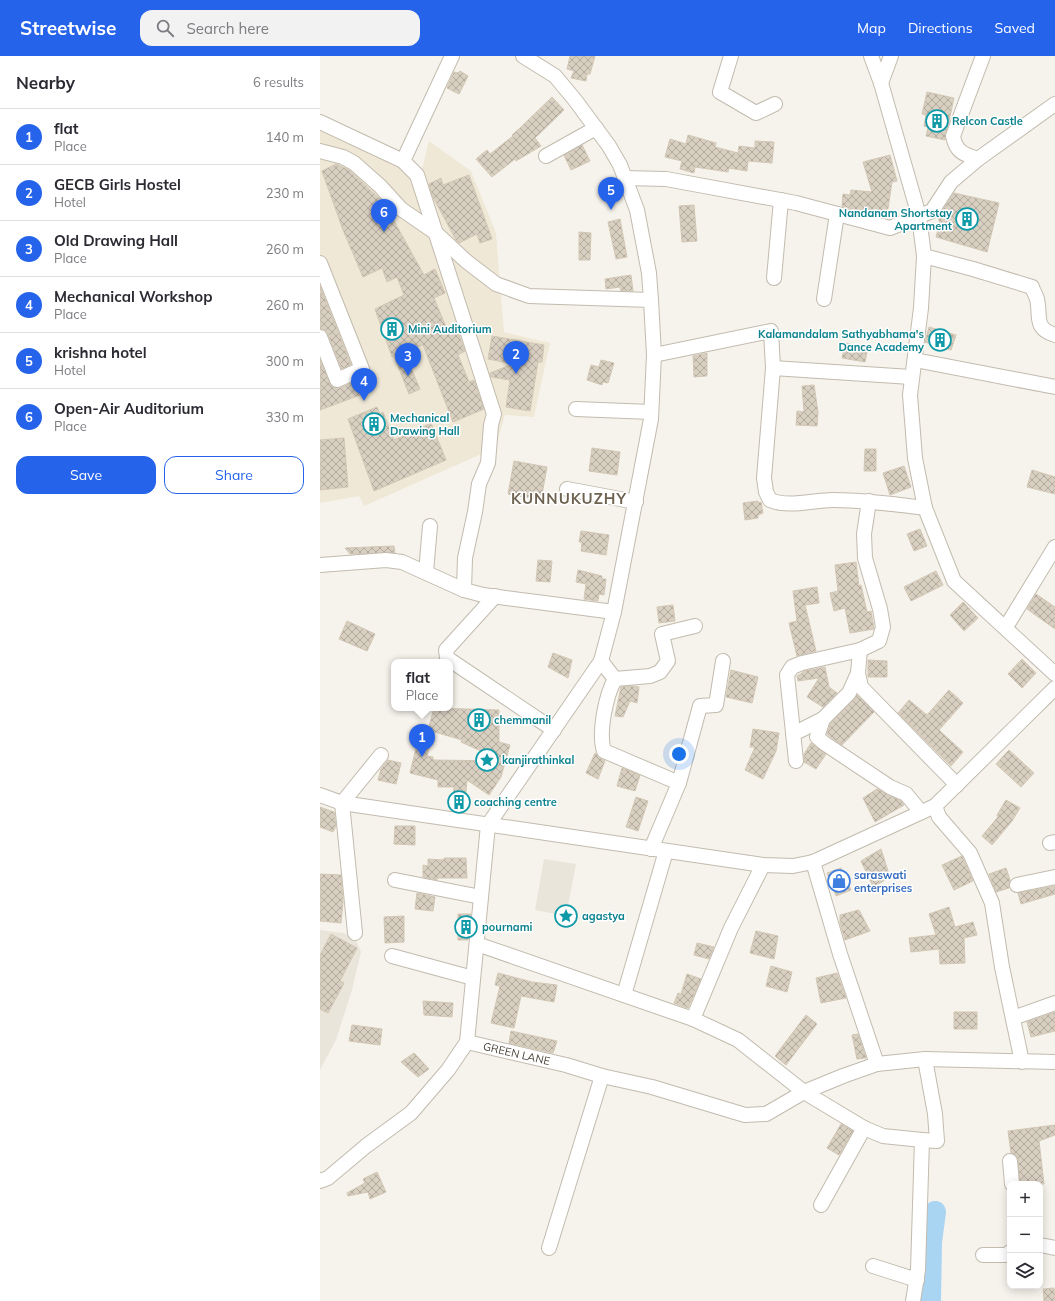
<!DOCTYPE html>
<meta charset="utf-8">
<style>
:root{--surface:#fff;--page:#f2f2f3;--text:#2b2b33;--muted:#7c7c81;--line:#e1e1e2;--accent:#2563eb}
body{margin:0;font-family:Mulish,sans-serif;background:var(--page);color:var(--text)}
.controls{position:absolute;right:12px;bottom:12px;display:grid;overflow:hidden;border-radius:8px;box-shadow:0 2px 10px #0003}
.controls button{width:36px;height:36px;display:grid;place-items:center;padding:0;border:0;border-bottom:1px solid var(--line);background:var(--surface);color:var(--text);font:20px sans-serif}
.you{position:absolute;left:359px;top:698px;width:14px;height:14px;margin:-10px;border:3px solid #fff;border-radius:50%;background:#1a73e8;box-shadow:0 0 0 6px #1a73e833}
.badge{display:grid;place-items:center;width:26px;height:26px;border-radius:50%;background:var(--accent);color:#fff;font-size:13px;font-weight:700}
.pin{position:absolute;translate:-50% -33px;filter:drop-shadow(0 1px 2px #0008)}
.pin::after{content:'';position:absolute;top:21px;width:14px;height:12px;background:inherit;clip-path:polygon(0 0,100% 0,50% 100%)}
.popup{position:absolute;left:71px;top:603px;width:62px;height:52px;box-sizing:border-box;display:grid;place-content:center;border-radius:8px;background:var(--surface);filter:drop-shadow(0 1px 3px #0005);font-size:13px;white-space:nowrap;color:var(--muted)}
.popup b{font-size:15px;color:var(--text)}
.popup::after{content:'';position:absolute;left:50%;top:100%;margin-left:-8px;border:8px solid transparent;border-top-color:var(--surface)}
.list{margin:0;padding:0;list-style:none}
h2{display:flex;justify-content:space-between;align-items:center;height:52px;margin:0;padding:0 16px;font-size:17px}
h2 small{font-size:13px;font-weight:400;color:var(--muted)}
.list li{display:grid;grid-template-columns:26px 1fr auto;gap:12px;align-items:center;box-sizing:border-box;height:56px;padding:0 16px;border-top:1px solid var(--line)}
.list b{display:block;font-size:15px;white-space:nowrap}
.list p{margin:0;font-size:13px;white-space:nowrap;color:var(--muted)}
.list em{font-size:13px;font-style:normal;color:var(--muted)}
.actions{display:flex;gap:8px;padding:12px 16px}
.actions a{flex:1;padding:9px 0;border:1px solid var(--accent);border-radius:12px;text-align:center;font-size:14px;color:var(--accent)}
.actions .main{background:var(--accent);color:#fff}
.icon{flex:none;width:22px;height:22px;fill:none;stroke:currentColor;stroke-width:2;stroke-linecap:round;stroke-linejoin:round}
.map{position:relative;flex:none;width:735px;height:1245px;overflow:hidden}
header{display:flex;align-items:center;gap:24px;box-sizing:border-box;height:56px;padding:0 20px;background:var(--accent);color:#fff}
header strong{font-size:19px}
nav{display:flex;gap:22px;margin-inline-start:auto;font-size:14px}
.search{width:280px;height:36px;background:var(--page);display:flex;align-items:center;gap:10px;box-sizing:border-box;padding:0 14px;border-radius:12px;color:var(--muted);font-size:15px}
main{display:flex}
aside{flex:1;background:var(--surface)}
.map>svg:first-child{display:block}
.residential{fill:#eae5da}
.education{fill:#efe8d6}
.lines{fill:none;stroke-linecap:round;stroke-linejoin:round}
.river{stroke:#a9d4f2;stroke-width:22}
.building{fill:url(#building-cross-hatch);stroke:#d3c7b4}
.minor-casing{stroke:#c2bbae;stroke-width:16}
.minor{stroke:#fff;stroke-width:14}
.labels{text-anchor:middle;stroke-width:3;stroke-linejoin:round;paint-order:stroke}
.culture-label{font-size:11px;font-weight:bold;fill:#0d838f;stroke:#fff;text-anchor:start}
.shop-label{font-size:11px;font-weight:bold;fill:#366cbe;stroke:#fff;text-anchor:start}
.street-label{font-size:11px;fill:#4b4439;stroke:#fff}
.district-label{font-size:15px;font-weight:bold;letter-spacing:1px;fill:#6e6250;stroke:#fff}
</style>
<header>
<strong>Streetwise</strong>
<div class="search"><svg class="icon" aria-label="search" viewBox="0 0 24 24"><circle cx="10" cy="10" r="6"/><path d="M15 15l6 6"/></svg>Search here</div>
<nav><a>Map</a><a>Directions</a><a>Saved</a></nav>
</header>
<main>
<aside>
<h2>Nearby<small>6 results</small></h2>
<ul class="list">
<li><span class="badge">1</span><div><b>flat</b><p>Place</p></div><em>140 m</em></li>
<li><span class="badge">2</span><div><b>GECB Girls Hostel</b><p>Hotel</p></div><em>230 m</em></li>
<li><span class="badge">3</span><div><b>Old Drawing Hall</b><p>Place</p></div><em>260 m</em></li>
<li><span class="badge">4</span><div><b>Mechanical Workshop</b><p>Place</p></div><em>260 m</em></li>
<li><span class="badge">5</span><div><b>krishna hotel</b><p>Hotel</p></div><em>300 m</em></li>
<li><span class="badge">6</span><div><b>Open-Air Auditorium</b><p>Place</p></div><em>330 m</em></li>
</ul>
<div class="actions"><a class="main">Save</a><a>Share</a></div>
</aside>
<div class="map">
<svg width="735" height="1245" viewBox="0 0 735 1245">
<defs>
<pattern id="building-cross-hatch" width="8" height="8" patternUnits="userSpaceOnUse"><rect width="8" height="8" fill="#d8cfc1"/><path d="M0 0l8 8M0 8l8-8" fill="none" stroke="#b1aa9e"/></pattern>
</defs>
<rect width="100%" height="100%" fill="#f6f3ec"/>
<path class="residential" d="M224 803 256 808 246 860 215 854Z
M0 874 24 877 35 881 41 896 32 934 16 984 0 1014Z"/>
<path class="education" d="M0 72 101 117 109 85 151 115 176 177 184 276 230 287 214 361 185 359 175 392 44 450 39 440 0 447Z"/>
<g class="lines">
<path class="river" d="M610 1245 611 1186 615 1156"/>
</g>
<path class="building" d="M250 0H275L270 18H267L266 25 251 22 254 15 247 13Z
M140 15 148 20 139 38 127 32 134 16 138 17Z
M607 36 634 42 625 84 606 80 608 71 604 70 606 59 602 58Z
M232 41 244 54 215 82 221 90 196 105 195 103 172 121 156 103 167 94 170 98 193 80 192 79 200 72Z
M368 79 396 87 395 91 418 97 419 90 435 92V85L454 86 452 107 428 105 427 115 409 112 408 116 375 111 374 117 360 113 362 105 345 101 350 83 366 88Z
M262 89 270 105 251 114 244 99Z
M570 99 577 125 572 126 567 159 539 155 522 150 523 138 530 139 531 134 552 136 543 106Z
M16 108 29 114 64 147 104 219 115 213 125 237 114 242 129 278 137 274 145 295 138 299 149 326 154 324 164 353 133 366 103 289 84 296 100 333 89 338 74 300 72 301 55 253 84 239 77 221 67 226 62 212 43 221 23 174 2 115Z
M149 119 172 183 160 187 157 178 139 187 136 184 112 139 109 128 121 122 123 129Z
M634 137 679 147 667 196 616 181 620 167 618 161Z
M374 149 377 185 362 186 359 150Z
M300 163 307 201 296 203 288 166Z
M259 176 271 177 270 204H259Z
M311 219 313 235H301L300 231 286 233 285 223Z
M0 230 31 309 22 313 8 278 5 274 0 273Z
M609 271 636 279 631 294 605 286Z
M172 280 224 289 222 306H218L210 355 186 351 190 324 171 321 170 317 193 308 168 303Z
M525 287 548 291 545 306 522 302Z
M387 297V320L374 321 373 300Z
M0 304 12 331 20 332 45 321 51 335 0 354Z
M281 304 294 307 288 327 283 326 282 329 267 324 271 309 279 311Z
M494 329 498 356 497 370 476 369 477 355 484 356 482 330Z
M57 351 60 358 63 356 74 384 111 367 126 404 54 435 28 363Z
M24 382 28 431 0 434V384Z
M272 392 300 396 297 419 269 415Z
M545 393H556V415H544Z
M194 405 227 411 221 444 188 438Z
M584 410 591 431 570 439 563 417Z
M712 414 735 421V438L707 431Z
M438 445V447L441 446 443 457 438 459V462L425 464 423 447Z
M600 473 607 490 594 495 587 478Z
M261 475 289 479 286 499 261 495 262 486H259Z
M74 490 75 497 30 498 25 492Z
M218 504 232 505 230 526 216 525Z
M536 506 539 530 541 529 547 556 551 555 554 573 530 577 525 552 514 555 510 537 518 535 515 509Z
M258 514 282 520V523H286L284 539 279 538 278 545 264 543 266 528 256 526Z
M616 515 623 529 591 545 584 531Z
M497 531 499 547 485 549 496 595 477 600 469 567 477 565 473 535Z
M716 538 735 551V573L707 553Z
M643 546 658 562 644 575 630 559Z
M353 549 355 565 339 567 337 551Z
M27 565 55 578 47 595 19 583Z
M233 597 252 604 248 622 228 611Z
M702 603 716 617 702 632 688 618Z
M548 604 567 605V621H548Z
M505 611 509 631 517 637 503 651 487 641 499 622 478 625 477 620 485 615Z
M411 614 438 621 432 647 406 641Z
M312 630 319 631 317 647 310 645 303 661 295 660 301 631Z
M629 634 643 647 619 674 643 696 631 710 578 657 589 644 607 659Z
M537 639 554 656 522 689 507 678 510 668Z
M114 652 179 654V686L190 689 181 721 169 739 147 724 144 756 132 755 134 731H118V724L90 717 99 680 111 684 107 700 113 701V704L183 705 141 686 142 684 108 674Z
M433 673 459 677 456 695 443 723 425 714 435 691H430Z
M491 687 506 698 496 713 484 706V698Z
M689 694 714 717 701 731 676 708Z
M275 697 285 705 278 723 266 717Z
M68 704 81 707 76 728 58 724 61 713Z
M302 712 320 719 315 735 297 730Z
M557 733 581 745 584 749 555 766 543 742Z
M316 741 328 745 318 775 306 771Z
M686 744 700 752 692 765 672 789 662 780 678 761 677 759Z
M0 751 14 756 16 770 13 776 0 771Z
M75 770H95V789L74 788Z
M561 793 570 821 553 831 541 805Z
M642 800 653 825 634 834 622 809Z
M124 802H146L147 822H117V824L103 821V809L108 810V803L124 804Z
M521 812 531 834 516 840 507 817Z
M686 812 690 824 689 832 676 836 669 818Z
M0 818 21 819 23 846 21 867 0 865Z
M735 830V838L701 848 698 837Z
M97 837 115 841 113 855 95 853Z
M629 851 635 871 653 866 657 879 644 882 645 907 620 908 619 893 591 896 589 882 616 879 609 858Z
M539 854 550 875 525 884 520 867V859Z
M138 858H151L148 884H138Z
M84 860V886L65 887 64 861Z
M436 875 458 880 454 903 430 897Z
M11 878 37 892 20 925 24 927 8 957 0 953V899Z
M377 887 394 891 389 903 374 899Z
M451 910 472 916 467 936 446 930Z
M178 917 212 926 237 929 234 946 201 940 194 972 171 967 180 930 175 929Z
M517 917 526 942 501 947 496 922Z
M367 918 381 923 368 952 354 947 358 937 361 938Z
M103 945 133 947 132 961 104 959Z
M634 956H657V973H634Z
M735 956V975L711 981 707 966Z
M486 959 497 968 466 1009 455 1000Z
M32 969 62 973 60 989 29 985Z
M191 975 237 985 233 997 189 987Z
M538 978 546 1002 537 1003 532 979Z
M94 997 109 1013 98 1021 81 1006Z
M521 1068 533 1075 519 1099 507 1092Z
M735 1069V1079L719 1085 724 1128H700L698 1104 697 1100 691 1097 688 1075Z
M57 1116 66 1136 50 1143 48 1136 28 1140 27 1137 45 1127 43 1123Z
M734 1232 735 1245H724L723 1233Z"/>
<g class="lines">
<g class="minor-casing">
<g id="minor">
<path d="M132 0 83 105 97 119 174 358 171 369 168 407 159 428 155 456 145 502 144 534 163 539 294 556"/>
<path d="M411 0 400 36 436 57 455 48"/>
<path d="M551 0 561 27 599 160 604 200 601 252 590 339 595 402 605 452 634 525 735 618"/>
<path d="M561 27 571 0"/>
<path d="M0 66 83 105"/>
<path d="M0 95 23 101 34 107 60 130 81 153 116 177 146 205 176 228 209 240 331 244"/>
<path d="M226 100 276 72"/>
<path d="M658 103C643 98 636 96 633 80L663 0"/>
<path d="M305 122 346 123 476 147 570 172 612 155 631 126 658 103 735 48"/>
<path d="M604 200 653 213 712 231C713 235 716 239 717 243 721 260 713 272 735 279"/>
<path d="M0 207 42 313 17 324 0 281"/>
<path d="M454 222 461 144"/>
<path d="M504 243 517 158"/>
<path d="M334 299 451 275 453 312 444 422 446 436 450 444C469 452 493 444 513 444 544 444 574 448 605 452"/>
<path d="M595 304 735 331"/>
<path d="M453 312 591 321"/>
<path d="M256 353 331 356"/>
<path d="M247 433 316 446"/>
<path d="M0 509 66 504 82 506 144 534"/>
<path d="M106 516 110 470"/>
<path d="M175 540 126 594 127 602 234 674"/>
<path d="M686 571 735 491"/>
<path d="M540 594 538 617 541 631 637 729"/>
<path d="M281 605 295 623C286 639 278 677 284 695L359 727 380 650 396 649 403 605"/>
<path d="M538 617 529 637 503 663 497 681 504 687 570 731 586 738 601 756"/>
<path d="M295 623 330 620 340 616 348 605 342 578 375 570"/>
<path d="M473 678 503 663"/>
<path d="M476 705 467 619 472 611 482 607 540 594 559 585 563 571 560 553 545 502 544 478 549 445"/>
<path d="M0 739 22 747 443 809 473 810 493 806 615 750 735 632"/>
<path d="M615 750 619 761 650 797 672 847 682 911 702 1006"/>
<path d="M730 787 735 786"/>
<path d="M331 793 359 727"/>
<path d="M493 806 520 898 557 1008"/>
<path d="M75 824 161 841"/>
<path d="M697 829 735 821"/>
<path d="M35 877 22 747 61 699"/>
<path d="M157 888 373 963 418 984 484 1036 544 1072 563 1080 602 1084"/>
<path d="M72 900 153 922"/>
<path d="M304 939 346 795"/>
<path d="M693 962 735 947"/>
<path d="M373 963 411 872 443 809"/>
<path id="s1" d="M147 986 246 1009 282 1020 332 1031 425 1059 446 1058 484 1036 523 1020 557 1008 605 1003 735 1006"/>
<path d="M690 1105 692 1128"/>
<path d="M0 1125 8 1122 46 1090 91 1057 128 1014 147 986 168 769 281 605 294 556 331 363 334 299 331 244 329 217 317 154 300 109 289 90 255 44 235 20 203 0"/>
<path d="M501 1149 544 1072"/>
<path d="M720 1189 735 1192"/>
<path d="M229 1192 282 1020"/>
<path d="M663 1199H687L690 1196"/>
<path d="M553 1210 597 1224"/>
<path d="M593 1245 598 1214 602 1084 617 1085 615 1058 605 1003"/>
</g>
</g>
<use href="#minor" class="minor"/>
</g>
<defs>
<g id="building-ring" transform="scale(1.15)"><circle r="9.5" fill="#fff" stroke="#0f9aa8" stroke-width="1.5"/><path d="M-4-6H4V6H1V3H-1V6H-4ZM-2.5-4.3h1.7v1.8h-1.7ZM.8-4.3h1.7v1.8H.8ZM-2.5-1h1.7V.8h-1.7ZM.8-1h1.7V.8H.8Z" fill="#0f9aa8"/></g>
<g id="sight-ring" transform="scale(1.15)"><circle r="9.5" fill="#fff" stroke="#0f9aa8" stroke-width="1.5"/><path d="M0-6L1.8-2.2L6-1.7L2.9 1.2L3.7 5.4L0 3.3L-3.7 5.4L-2.9 1.2L-6-1.7L-1.8-2.2Z" fill="#0f9aa8"/></g>
<g id="shop-ring" transform="scale(1.15)"><circle r="9.5" fill="#fff" stroke="#3f7fe0" stroke-width="1.5"/><path d="M-5-2.5h2.3a2.7 3.5 0 0 1 5.4 0H5L5.5 6h-11ZM-1.5-2.5h3a1.5 2.3 0 0 0-3 0Z" fill="#3f7fe0"/></g>
</defs>
<g fill-rule="evenodd">
<use href="#building-ring" x="617" y="65"/>
<use href="#building-ring" x="647" y="163"/>
<use href="#building-ring" x="72" y="273"/>
<use href="#building-ring" x="620" y="284"/>
<use href="#building-ring" x="54" y="368"/>
<use href="#building-ring" x="159" y="664"/>
<use href="#sight-ring" x="167" y="704"/>
<use href="#building-ring" x="139" y="746"/>
<use href="#shop-ring" x="519" y="825"/>
<use href="#sight-ring" x="246" y="860"/>
<use href="#building-ring" x="146" y="871"/>
</g>
<g class="labels">
<g class="culture-label">
<text x="632" y="69">Relcon Castle</text>
<text x="632" y="161" text-anchor="end">Nandanam Shortstay<tspan x="632" dy="13">Apartment</tspan></text>
<text x="88" y="277">Mini Auditorium</text>
<text x="604" y="282" text-anchor="end">Kalamandalam Sathyabhama's<tspan x="604" dy="13">Dance Academy</tspan></text>
<text x="70" y="366">Mechanical<tspan x="70" dy="13">Drawing Hall</tspan></text>
<text x="174" y="668">chemmanil</text>
<text x="182" y="708">kanjirathinkal</text>
<text x="154" y="750">coaching centre</text>
<text x="262" y="864">agastya</text>
<text x="162" y="875">pournami</text>
</g>
<g class="shop-label">
<text x="534" y="823">saraswati<tspan x="534" dy="13">enterprises</tspan></text>
</g>
<g class="street-label">
<text dy="4" stroke="none"><textPath href="#s1" startOffset="51">GREEN LANE</textPath></text>
</g>
<g class="district-label">
<text x="249" y="448">KUNNUKUZHY</text>
</g>
</g>
</svg>
<div class="controls">
<button>+</button>
<button>−</button>
<button><svg class="icon" aria-label="layers" viewBox="0 0 24 24"><path d="M12 4l9 5-9 5-9-5zM3 14l9 5 9-5"/></svg></button>
</div>
<div class="you"></div>
<div class="pin badge" style="left:102px;top:701px">1</div>
<div class="popup"><b>flat</b>Place</div>
<div class="pin badge" style="left:196px;top:318px">2</div>
<div class="pin badge" style="left:88px;top:320px">3</div>
<div class="pin badge" style="left:44px;top:345px">4</div>
<div class="pin badge" style="left:291px;top:154px">5</div>
<div class="pin badge" style="left:64px;top:176px">6</div>
</div>
</main>
